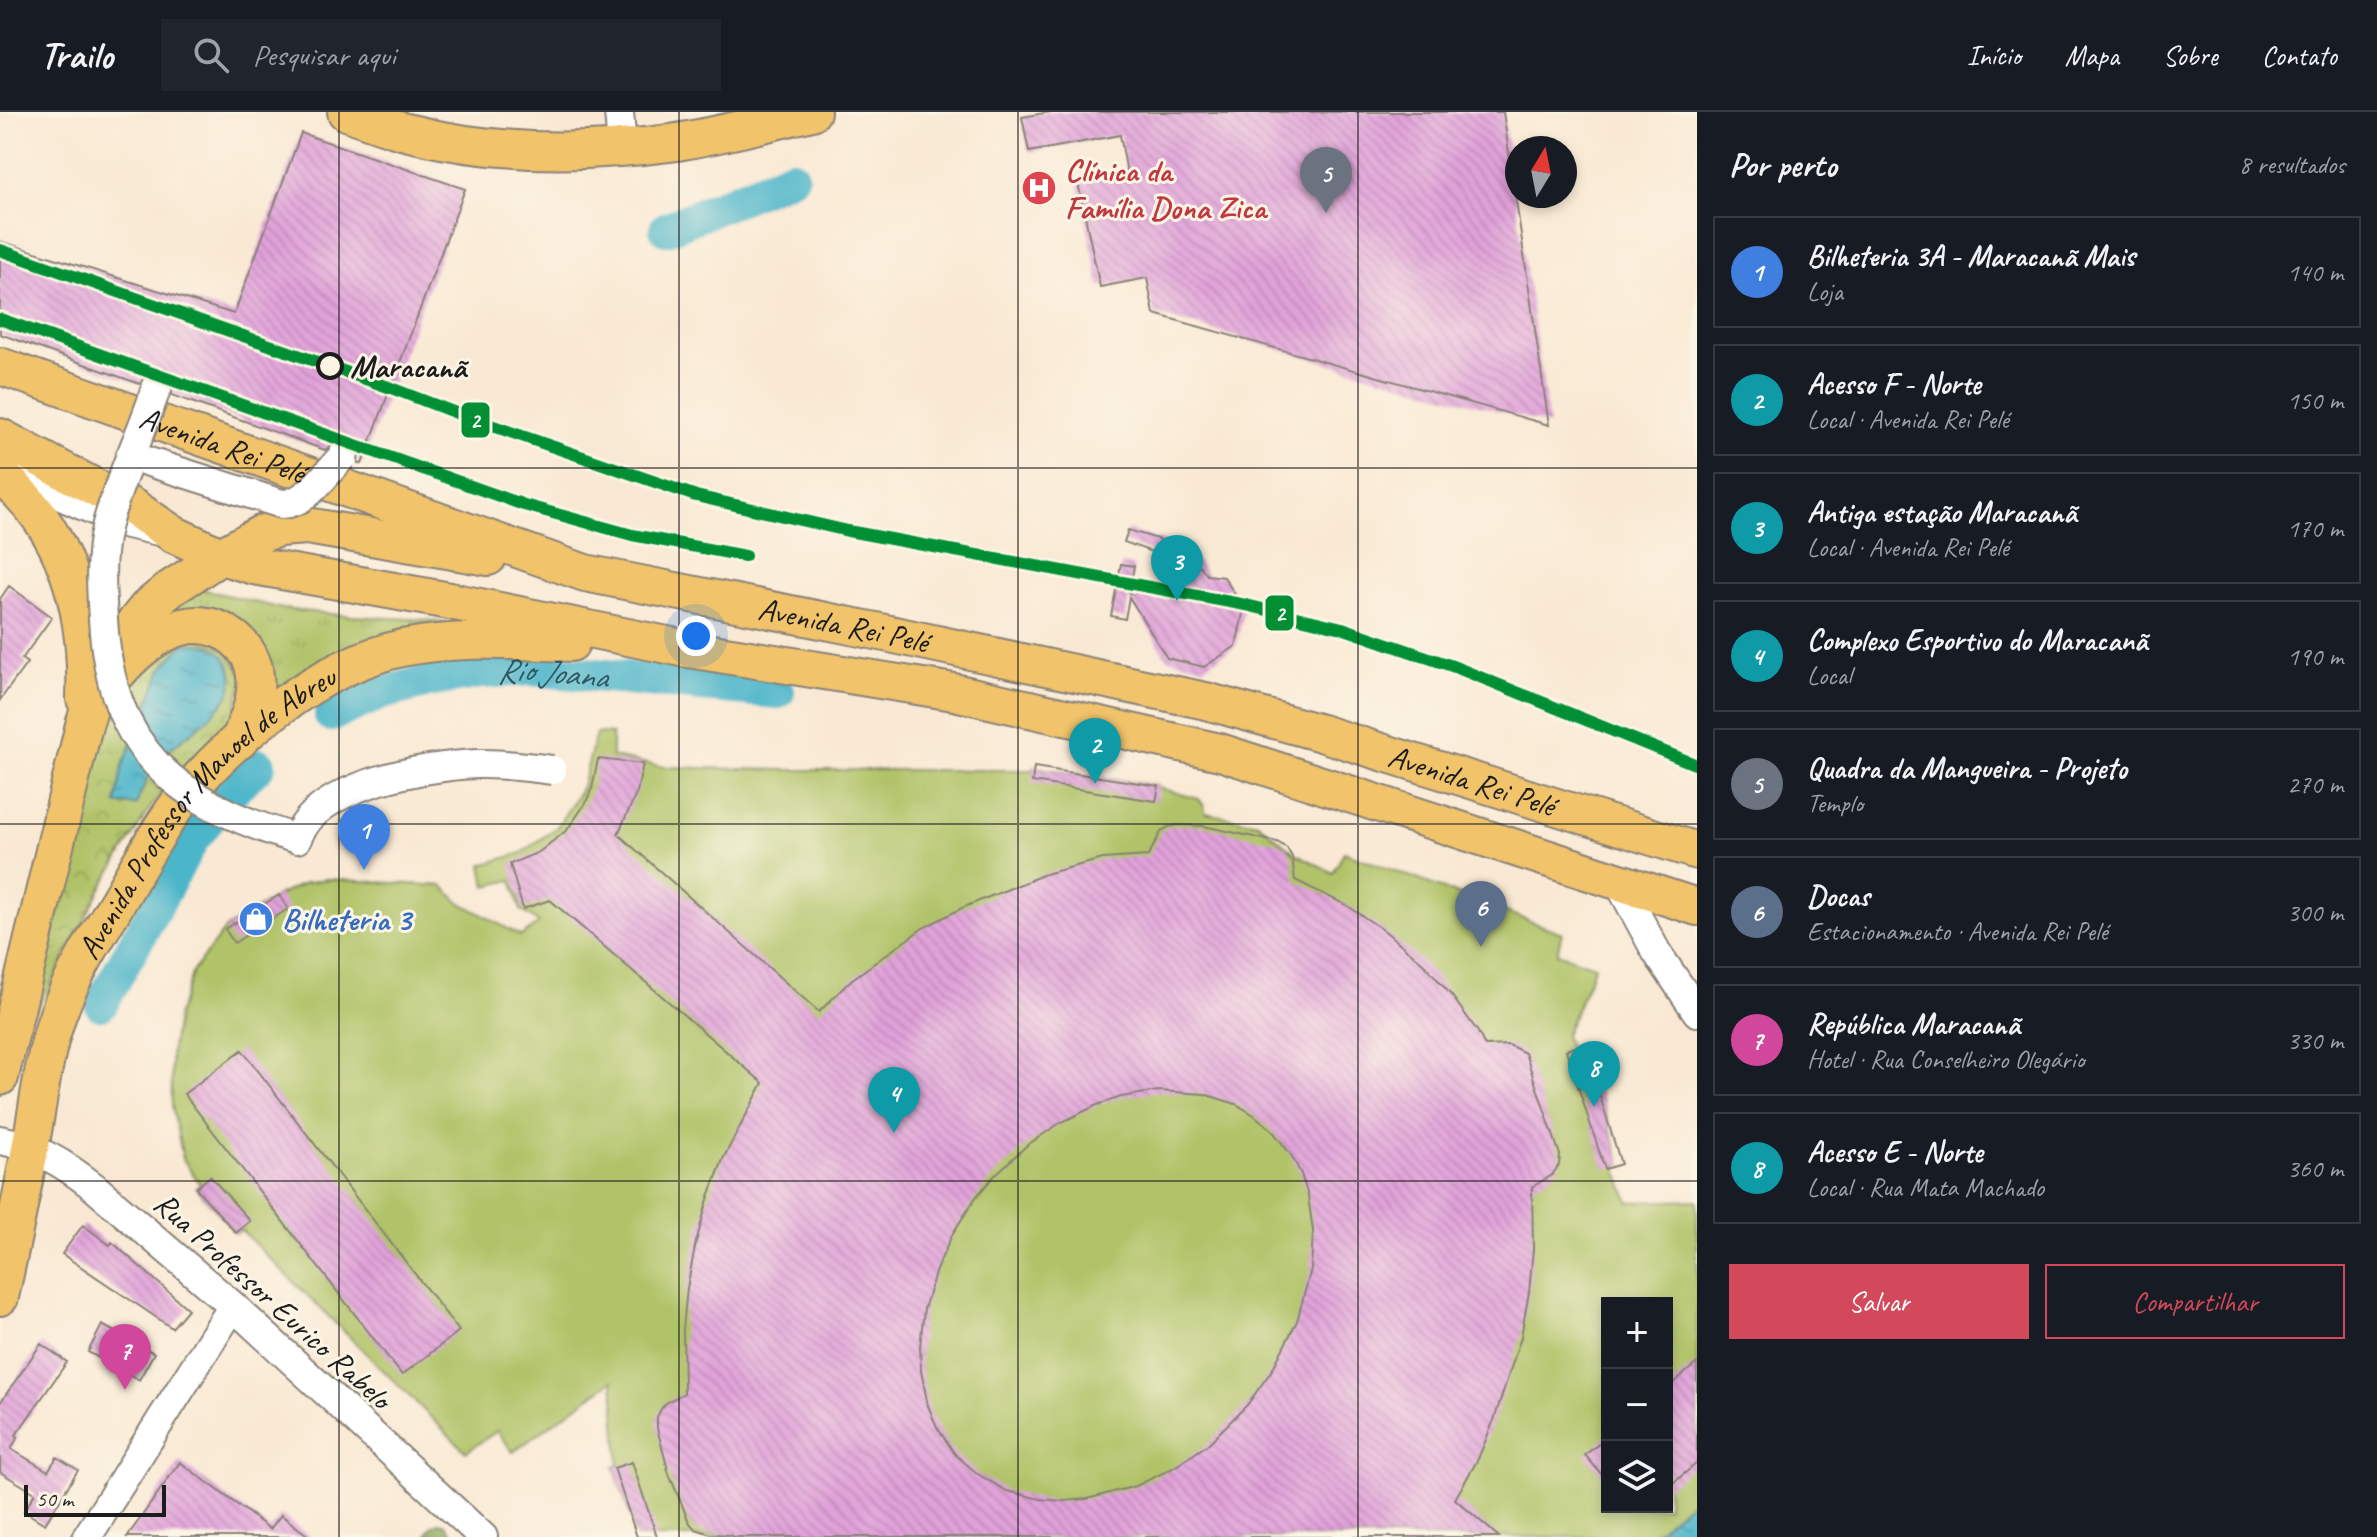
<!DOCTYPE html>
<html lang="pt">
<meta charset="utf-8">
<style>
:root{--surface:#171b24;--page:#20242c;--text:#f1f3f6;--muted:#9ea1a6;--line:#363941;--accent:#d1495b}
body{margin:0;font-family:Caveat,sans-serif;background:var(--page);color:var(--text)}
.controls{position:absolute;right:24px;bottom:24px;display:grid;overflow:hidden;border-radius:0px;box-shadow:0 4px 12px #0003}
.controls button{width:72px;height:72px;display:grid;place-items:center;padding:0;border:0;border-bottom:2px solid var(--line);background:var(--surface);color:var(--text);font:40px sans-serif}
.compass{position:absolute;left:1505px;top:24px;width:72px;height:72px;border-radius:50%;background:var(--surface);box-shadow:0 4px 12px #0003;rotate:10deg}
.scale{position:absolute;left:24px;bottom:20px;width:142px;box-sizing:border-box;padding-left:8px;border:4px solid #1c1c1c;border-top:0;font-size:22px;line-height:28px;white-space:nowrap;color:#1c1c1c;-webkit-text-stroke:6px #fcf5e5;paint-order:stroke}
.you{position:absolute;left:696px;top:524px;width:28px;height:28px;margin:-20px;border:6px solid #fff;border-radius:50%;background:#1a73e8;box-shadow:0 0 0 12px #1a73e833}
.badge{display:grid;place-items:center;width:52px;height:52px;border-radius:50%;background:var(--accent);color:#fff;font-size:26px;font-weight:700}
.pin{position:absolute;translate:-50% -66px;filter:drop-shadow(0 2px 4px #0008)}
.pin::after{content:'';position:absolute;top:42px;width:28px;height:24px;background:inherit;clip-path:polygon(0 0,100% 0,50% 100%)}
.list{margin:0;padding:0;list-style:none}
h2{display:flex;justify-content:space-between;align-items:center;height:104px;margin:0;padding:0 32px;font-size:34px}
h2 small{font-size:26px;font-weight:400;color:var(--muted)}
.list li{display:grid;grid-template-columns:52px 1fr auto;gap:24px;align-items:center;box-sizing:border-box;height:112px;margin:0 16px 16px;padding:0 16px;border:2px solid var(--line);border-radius:0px}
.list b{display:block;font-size:30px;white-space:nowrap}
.list p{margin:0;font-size:26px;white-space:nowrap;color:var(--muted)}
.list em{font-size:26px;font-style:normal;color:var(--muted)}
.actions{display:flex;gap:16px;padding:24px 32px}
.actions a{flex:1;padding:18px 0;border:2px solid var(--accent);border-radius:0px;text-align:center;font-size:28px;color:var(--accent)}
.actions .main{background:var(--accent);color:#fff}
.icon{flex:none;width:44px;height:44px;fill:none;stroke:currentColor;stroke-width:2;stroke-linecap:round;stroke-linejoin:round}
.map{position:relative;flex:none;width:1697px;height:1425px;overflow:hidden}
header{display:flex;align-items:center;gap:48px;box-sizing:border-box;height:112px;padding:0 40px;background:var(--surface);border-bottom:2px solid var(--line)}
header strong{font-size:38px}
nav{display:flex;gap:44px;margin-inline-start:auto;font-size:28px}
.search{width:560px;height:72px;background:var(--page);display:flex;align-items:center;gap:20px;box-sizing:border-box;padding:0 28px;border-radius:0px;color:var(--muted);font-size:30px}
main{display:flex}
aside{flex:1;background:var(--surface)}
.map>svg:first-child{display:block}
.grass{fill:url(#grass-tufts);stroke:#667042;stroke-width:2}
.forest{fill:url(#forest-firs);stroke:#54623c;stroke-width:2}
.park{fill:url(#park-crowns);stroke:#667042;stroke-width:2}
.garden{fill:#b0c367;stroke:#667042;stroke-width:2;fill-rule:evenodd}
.water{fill:url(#water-ripples);stroke:#346873;stroke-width:2}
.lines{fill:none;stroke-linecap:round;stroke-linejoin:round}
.river{stroke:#4cb5ca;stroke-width:34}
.building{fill:url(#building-back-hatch);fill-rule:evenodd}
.minor-casing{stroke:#8a8278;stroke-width:32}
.major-casing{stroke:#8a8278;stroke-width:40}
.minor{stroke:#fff;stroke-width:28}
.major{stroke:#f1c36a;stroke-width:36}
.minor-bridge-casing{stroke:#8a8278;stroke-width:32;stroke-linecap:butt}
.minor-bridge{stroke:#fff;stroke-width:28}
.metro-1-casing{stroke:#fcf5e5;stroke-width:18}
.metro-1{stroke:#028f34;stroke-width:12}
.grid{fill:none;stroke:#1c1c1c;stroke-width:2;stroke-opacity:0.55}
.stop-dot{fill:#fcf5e5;stroke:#1c1c1c;stroke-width:4}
.labels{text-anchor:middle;stroke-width:6;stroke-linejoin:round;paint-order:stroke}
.health-label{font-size:32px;font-weight:bold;fill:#be3a42;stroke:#fcf5e5;text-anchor:start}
.stop-label{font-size:32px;font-weight:bold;fill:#1c1c1c;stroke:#fcf5e5;text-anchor:start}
.street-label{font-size:32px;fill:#1c1c1c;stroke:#fcf5e5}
.shop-label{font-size:32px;font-weight:bold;fill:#366cbe;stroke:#fcf5e5;text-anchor:start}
.water-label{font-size:34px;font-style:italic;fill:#2f5962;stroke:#fcf5e5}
.line-badge{stroke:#fcf5e5;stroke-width:3}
.badge-label{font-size:22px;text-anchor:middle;font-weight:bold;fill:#fff}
</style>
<header>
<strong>Trailo</strong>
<div class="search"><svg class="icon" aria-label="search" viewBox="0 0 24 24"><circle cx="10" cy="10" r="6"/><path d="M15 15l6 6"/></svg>Pesquisar aqui</div>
<nav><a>Início</a><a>Mapa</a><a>Sobre</a><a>Contato</a></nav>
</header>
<main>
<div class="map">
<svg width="1697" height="1425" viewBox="0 0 1697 1425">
<defs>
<pattern id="grass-tufts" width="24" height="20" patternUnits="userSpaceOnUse" patternTransform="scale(2)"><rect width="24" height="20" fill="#b0c367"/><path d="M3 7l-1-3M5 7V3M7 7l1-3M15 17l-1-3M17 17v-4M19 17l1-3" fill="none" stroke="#97a759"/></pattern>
<pattern id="forest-firs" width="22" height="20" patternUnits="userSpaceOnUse" patternTransform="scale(2)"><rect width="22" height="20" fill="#8ca95c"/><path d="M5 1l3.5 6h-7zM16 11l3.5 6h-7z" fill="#72894b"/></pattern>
<pattern id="park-crowns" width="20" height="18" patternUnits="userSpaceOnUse" patternTransform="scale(2)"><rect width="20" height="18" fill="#b0c367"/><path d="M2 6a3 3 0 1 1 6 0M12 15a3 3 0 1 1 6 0" fill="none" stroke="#97a759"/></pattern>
<pattern id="water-ripples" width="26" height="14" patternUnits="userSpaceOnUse" patternTransform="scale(2)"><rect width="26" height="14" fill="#4cb5ca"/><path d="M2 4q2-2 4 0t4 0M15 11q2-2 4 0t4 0" fill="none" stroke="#3e92a3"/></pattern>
<pattern id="building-back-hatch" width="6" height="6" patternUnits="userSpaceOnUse" patternTransform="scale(2)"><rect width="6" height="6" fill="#e0a1d9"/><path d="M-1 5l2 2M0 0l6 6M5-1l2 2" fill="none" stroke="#c08aba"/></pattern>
</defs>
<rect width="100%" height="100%" fill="#fcf5e5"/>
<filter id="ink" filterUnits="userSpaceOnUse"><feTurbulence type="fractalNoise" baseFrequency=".0125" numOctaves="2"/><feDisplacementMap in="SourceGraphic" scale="16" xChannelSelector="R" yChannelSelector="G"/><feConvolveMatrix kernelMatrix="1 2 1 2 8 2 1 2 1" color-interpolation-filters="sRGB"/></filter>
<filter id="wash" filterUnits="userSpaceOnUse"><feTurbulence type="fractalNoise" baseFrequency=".006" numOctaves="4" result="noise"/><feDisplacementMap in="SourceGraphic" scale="32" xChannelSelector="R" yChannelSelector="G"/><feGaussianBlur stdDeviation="1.8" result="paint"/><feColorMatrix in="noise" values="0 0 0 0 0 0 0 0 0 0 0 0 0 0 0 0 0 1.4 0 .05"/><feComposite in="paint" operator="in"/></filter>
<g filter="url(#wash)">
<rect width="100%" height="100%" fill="#f9e9d4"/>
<path class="grass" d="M197 476 283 497 351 504 429 508 472 516 262 592 140 519Z"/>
<path class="forest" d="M438 1411 445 1412 452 1421V1425H426L431 1415Z"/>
<path class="park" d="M195 526 226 538 244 565 232 610 173 665 149 698 100 778 34 905 66 767 100 635 120 595 139 564 156 545Z"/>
<path class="garden" d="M596 621 612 622V645L664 655 785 658H1033L1034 655 1158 674 1159 676 1199 687 1204 694 1205 701 1258 711 1295 741 1333 761 1344 740 1562 821 1557 841 1595 854 1565 923 1569 937 1584 932 1621 1052 1616 1054 1629 1090 1697 1088V1425H637L614 1355 619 1353 613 1268 513 1340 497 1319 466 1340 241 1118 236 1121 196 1076 200 1072 183 1047 172 994 171 941 177 905 193 859 225 817 279 783 305 771 326 767 443 774 458 789 521 824 539 811 521 798 512 768 486 774 482 753 522 741 557 715 582 675ZM1607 1191H1667V1395H1607Z"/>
<path class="water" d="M197 532C211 534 221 537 228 550 249 589 190 617 167 640 151 655 144 673 136 693L116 692 123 653 162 557 176 540 184 533Z
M1697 1385V1425H1649Z"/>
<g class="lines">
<g class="river">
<path d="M666 117 792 64"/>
<path id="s1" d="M331 603 382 581 428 569 481 560 530 557 778 580"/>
<path d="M101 892 193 727 225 686 259 653"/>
</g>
</g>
<g id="blocks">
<path class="building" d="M1050 0H1503L1549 313 1154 202 1147 166 1100 175 1078 71 1127 61 1120 23 1029 40 1022 5Z
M301 21 465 77 362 352 358 351 359 338 355 332 348 328H337L325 338 172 283V273L168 265 162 261H152L144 265 140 272 0 222V129L234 202Z
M1128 418 1187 436 1207 463 1224 465 1244 497 1236 534 1204 555 1167 546 1129 485 1125 507 1111 504 1121 452 1134 454 1129 481 1154 479 1170 467 1166 445 1124 430Z
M9 474 52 505 22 547 27 551 0 588V487Z
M598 647 643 652 637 680 618 722 819 900 851 868 923 816 962 796 1045 762 1103 747 1148 744 1161 720 1168 715 1178 713 1204 714 1277 730 1287 736 1292 745 1295 768 1348 794 1386 820 1423 851 1452 884 1478 920 1485 934 1509 933 1525 941 1560 1043 1559 1053 1552 1063 1532 1075 1533 1137 1529 1180 1521 1225 1494 1308 1478 1347 1455 1387 1499 1425H732L730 1423 711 1422 695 1417 689 1410 669 1362 657 1316V1305L661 1297 666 1291 684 1281 683 1217 687 1176 696 1130 708 1087 724 1045 763 971 550 788 523 797 510 752 539 740 567 718 585 692 592 677ZM1158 979 1204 982 1236 992 1254 1003 1271 1017 1291 1043 1301 1062 1308 1084 1313 1119 1311 1157 1297 1209 1272 1258 1247 1293 1207 1333 1173 1356 1136 1374 1087 1387 1063 1389 1040 1387 1007 1379 979 1363 955 1342 937 1315 928 1294 921 1259 920 1235 924 1197 936 1158 953 1121 976 1085 995 1063 1026 1034 1060 1011 1097 993 1121 985Z
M1034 655 1159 674 1156 689 1032 670Z
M279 783 288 797 234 831 225 817Z
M1584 932 1621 1052 1605 1057 1566 938Z
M242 938 459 1219 402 1263 184 982Z
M210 1064 250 1109 236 1121 196 1076Z
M83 1113 110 1133 112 1130 188 1197 172 1216 62 1142Z
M102 1213 154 1241 139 1268 88 1240Z
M41 1232 67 1250 16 1323 18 1325 11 1337 48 1359 57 1345 78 1358 45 1412 24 1399 35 1381 0 1360V1291Z
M1697 1251V1351L1667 1376V1276Z
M1607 1325V1369L1585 1343Z
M180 1350 270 1417 281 1403 310 1425H127Z
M632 1350 657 1425H637L614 1356Z"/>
</g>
</g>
<g filter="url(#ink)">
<use href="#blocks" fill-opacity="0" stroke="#8a8278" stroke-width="2"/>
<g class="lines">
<g class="minor-casing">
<path id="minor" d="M619 0 622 36
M4 359 123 411 163 420
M1617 767 1657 841 1697 900
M0 1028C36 1034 66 1053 94 1075L233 1194 483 1425
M87 1425 233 1194"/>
</g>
<g class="major-casing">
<g id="major">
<path d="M346 0C367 7 388 16 410 21 493 42 585 42 670 31 718 24 765 11 812 0"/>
<path id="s2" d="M0 254 585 461 871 518 1206 589 1321 621 1697 739"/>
<path d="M0 325 134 396 173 422 221 444 254 454 450 489 682 536 954 580 1220 640 1697 795"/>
<path d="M0 363C69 419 88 502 85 587"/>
<path d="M114 565C144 529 191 492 235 527 246 536 254 549 255 564 258 586 247 609 239 629"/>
<path d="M0 965 84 613 100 563 116 534 147 496 170 477 221 444 261 422 279 416 307 414 488 445"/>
<path id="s3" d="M0 1185C11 1134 22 1083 31 1031 38 994 42 955 53 918 67 868 98 824 124 779 142 748 160 715 182 687 232 624 322 553 402 536 458 525 515 529 571 531"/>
</g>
</g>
<use href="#minor" class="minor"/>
<use href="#major" class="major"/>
<g class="minor-bridge-casing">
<path id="minor-bridge" d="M156 277C141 324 118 368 106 416 99 444 101 478 103 507 111 641 176 690 297 727 316 672 426 654 477 652 502 651 527 655 552 658
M130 344 282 392C307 392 326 361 343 344"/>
</g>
<use href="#minor-bridge" class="minor-bridge"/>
<g class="metro-1-casing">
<path id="metro-1" d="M0 138 391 276 464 304 696 384 848 419 1246 493 1342 516 1455 555 1697 653
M0 207 524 393 632 423 745 444"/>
</g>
<use href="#metro-1" class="metro-1"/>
</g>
</g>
<path class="grid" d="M339 0V1425M679 0V1425M1018 0V1425M1358 0V1425M0 356H1697M0 712H1697M0 1069H1697"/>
<defs>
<g id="hospital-disc" transform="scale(1.8)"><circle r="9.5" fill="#e0444e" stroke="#fcf5e5"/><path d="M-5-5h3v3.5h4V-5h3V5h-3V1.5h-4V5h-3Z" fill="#fff"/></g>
<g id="shop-disc" transform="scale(1.8)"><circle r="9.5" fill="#3f7fe0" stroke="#fcf5e5"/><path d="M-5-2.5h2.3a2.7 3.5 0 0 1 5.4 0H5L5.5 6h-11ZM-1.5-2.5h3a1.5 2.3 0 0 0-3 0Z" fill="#fff"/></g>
</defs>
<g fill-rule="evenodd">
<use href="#hospital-disc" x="1039" y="76"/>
<use href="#shop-disc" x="256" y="807"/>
</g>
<circle class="stop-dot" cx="330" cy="254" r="12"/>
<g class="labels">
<g class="health-label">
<text x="1065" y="69">Clínica da<tspan x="1065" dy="37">Família Dona Zica</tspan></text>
</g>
<g class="stop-label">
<text x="350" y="265">Maracanã</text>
</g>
<g class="street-label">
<text dy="11" stroke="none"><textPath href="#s2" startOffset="236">Avenida Rei Pelé</textPath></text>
<text dy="11" stroke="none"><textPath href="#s2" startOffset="884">Avenida Rei Pelé</textPath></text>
<text dy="11" stroke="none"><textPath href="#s2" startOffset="1532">Avenida Rei Pelé</textPath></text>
<text dy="11" stroke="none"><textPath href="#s3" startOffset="544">Avenida Professor Manoel de Abreu</textPath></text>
<text transform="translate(273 1188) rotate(42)" y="11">Rua Professor Eurico Rabelo</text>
</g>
<g class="shop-label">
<text x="282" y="818">Bilheteria 3</text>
</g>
<g class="water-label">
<text dy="12" stroke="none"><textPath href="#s1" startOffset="228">Rio Joana</textPath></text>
</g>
</g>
<g class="line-badge">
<rect x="460" y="289" width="31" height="38" rx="8" fill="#028f34"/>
<rect x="1264" y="482" width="31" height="38" rx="8" fill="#028f34"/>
</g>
<g class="badge-label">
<text x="475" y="316">2</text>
<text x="1280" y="509">2</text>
</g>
</svg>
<div class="controls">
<button>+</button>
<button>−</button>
<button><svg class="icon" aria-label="layers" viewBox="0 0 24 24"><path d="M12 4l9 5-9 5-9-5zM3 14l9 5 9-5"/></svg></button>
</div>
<svg class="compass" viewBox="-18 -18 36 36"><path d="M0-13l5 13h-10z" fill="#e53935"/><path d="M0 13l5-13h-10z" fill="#9ea1a6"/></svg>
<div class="scale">50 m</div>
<div class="you"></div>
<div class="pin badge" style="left:364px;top:758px;background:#3f7fe0">1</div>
<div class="pin badge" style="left:1095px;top:672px;background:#0f9aa8">2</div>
<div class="pin badge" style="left:1177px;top:489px;background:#0f9aa8">3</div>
<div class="pin badge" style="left:894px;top:1021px;background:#0f9aa8">4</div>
<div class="pin badge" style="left:1326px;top:101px;background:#6b7280">5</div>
<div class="pin badge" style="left:1481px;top:835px;background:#5c6f8a">6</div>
<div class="pin badge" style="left:125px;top:1278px;background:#d1479c">7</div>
<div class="pin badge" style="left:1594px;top:995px;background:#0f9aa8">8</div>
</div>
<aside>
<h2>Por perto<small>8 resultados</small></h2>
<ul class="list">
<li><span class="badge" style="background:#3f7fe0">1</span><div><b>Bilheteria 3A - Maracanã Mais</b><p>Loja</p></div><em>140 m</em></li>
<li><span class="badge" style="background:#0f9aa8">2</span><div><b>Acesso F - Norte</b><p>Local · Avenida Rei Pelé</p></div><em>150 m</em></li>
<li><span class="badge" style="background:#0f9aa8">3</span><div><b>Antiga estação Maracanã</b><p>Local · Avenida Rei Pelé</p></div><em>170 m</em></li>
<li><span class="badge" style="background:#0f9aa8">4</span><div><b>Complexo Esportivo do Maracanã</b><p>Local</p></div><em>190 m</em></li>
<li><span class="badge" style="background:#6b7280">5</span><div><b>Quadra da Mangueira - Projeto</b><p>Templo</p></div><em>270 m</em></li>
<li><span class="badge" style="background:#5c6f8a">6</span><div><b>Docas</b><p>Estacionamento · Avenida Rei Pelé</p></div><em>300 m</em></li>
<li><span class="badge" style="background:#d1479c">7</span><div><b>República Maracanã</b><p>Hotel · Rua Conselheiro Olegário</p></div><em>330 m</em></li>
<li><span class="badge" style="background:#0f9aa8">8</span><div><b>Acesso E - Norte</b><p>Local · Rua Mata Machado</p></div><em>360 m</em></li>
</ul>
<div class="actions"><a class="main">Salvar</a><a>Compartilhar</a></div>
</aside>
</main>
